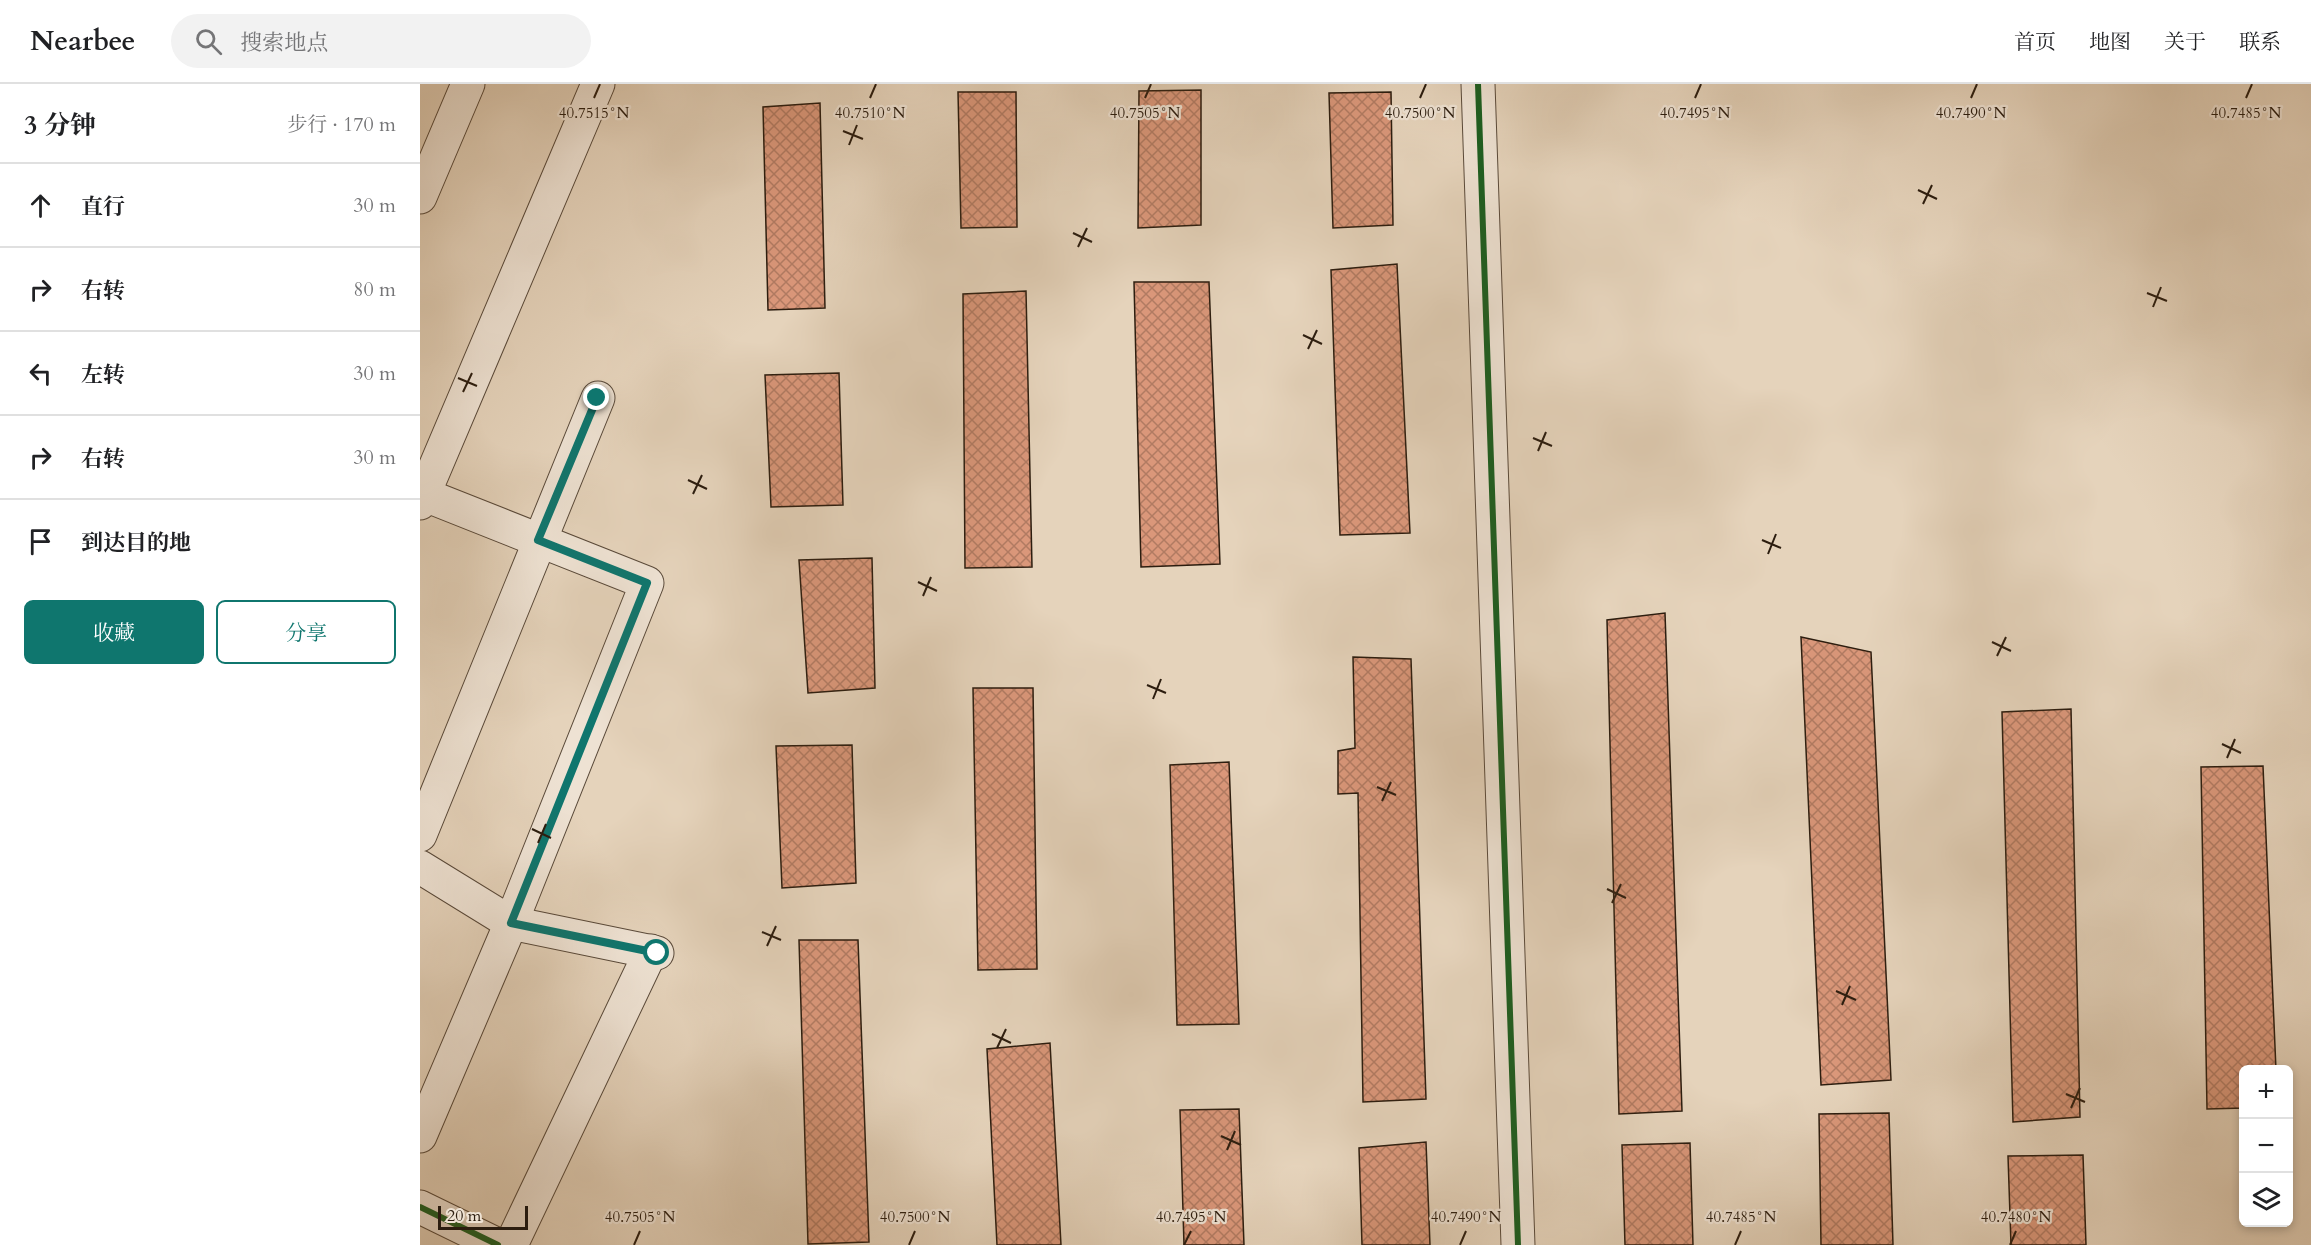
<!DOCTYPE html>
<html lang="zh">
<head>
<meta charset="utf-8">
<style>
	body { margin:0; font-family:Cardo,"Noto Serif SC",serif; background:#f2f2f2; color:#202124 }
	.controls { position:absolute; right:18px; bottom:18px; display:grid; overflow:hidden; border-radius:9px; box-shadow:0 3px 9px #0003 }
	.controls button { width:54px; height:54px; display:grid; place-items:center; padding:0; border:0; border-bottom:2px solid #e0e0e0; background:#fff; color:#202124; font:30px sans-serif }
	.scale { position:absolute; left:18px; bottom:15px; width:90px; box-sizing:border-box; padding-left:6px; border:3px solid #2c1d0f; border-top:0; font-size:16px; line-height:21px; white-space:nowrap; color:#2c1d0f; -webkit-text-stroke:4px #eee2d3; paint-order:stroke }
	.stop { position:absolute; width:18px; height:18px; margin:-14px; border:4px solid #0f766e; border-radius:50%; background:#fff }
	.stop.end { background:#0f766e; border-color:#fff; box-shadow:0 2px 6px #0008 }
	.list { margin:0; padding:0; list-style:none }
	h2 { display:flex; justify-content:space-between; align-items:center; height:78px; margin:0; padding:0 24px; font-size:26px }
	h2 small { font-size:20px; font-weight:400; color:#757577 }
	.list li { display:grid; grid-template-columns:39px 1fr auto; gap:18px; align-items:center; box-sizing:border-box; height:84px; padding:0 24px; border-top:2px solid #e0e0e0 }
	.list b { display:block; font-size:22px; white-space:nowrap }
	.list em { font-size:20px; font-style:normal; color:#757577 }
	.actions { display:flex; gap:12px; padding:18px 24px }
	.actions a { flex:1; padding:14px 0; border:2px solid #0f766e; border-radius:9px; text-align:center; font-size:21px; color:#0f766e }
	.actions .main { background:#0f766e; color:#fff }
	.icon { flex:none; width:33px; height:33px; fill:none; stroke:currentColor; stroke-width:2; stroke-linecap:round; stroke-linejoin:round }
	.map { position:relative; flex:none; width:1891px; height:1161px; overflow:hidden }
	header { display:flex; align-items:center; gap:36px; box-sizing:border-box; height:84px; padding:0 30px; background:#fff; border-bottom:2px solid #e0e0e0 }
	header strong { font-size:28px }
	nav { display:flex; gap:33px; margin-inline-start:auto; font-size:21px }
	.search { width:420px; height:54px; background:#f2f2f2; display:flex; align-items:center; gap:15px; box-sizing:border-box; padding:0 21px; border-radius:33px; color:#757577; font-size:22px }
	main { display:flex }
	aside { flex:1; background:#fff }
	.map>svg:first-child { display:block }
	.building { fill:url(#building-cross-hatch); stroke:#2c1d0f; stroke-width:1.5 }
	.lines { fill:none; stroke-linecap:round; stroke-linejoin:round }
	.minor-casing { stroke:#5a4a3a; stroke-width:35 }
	.minor { stroke:#eee2d3; stroke-width:33 }
	.cycleway-casing { stroke:#eee2d3; stroke-width:10 }
	.cycleway { stroke:#1b5e20; stroke-width:6 }
	.route { stroke:#0f766e; stroke-width:8 }
	.ticks { fill:none; stroke:#2c1d0f; stroke-width:2 }
	.ticks-label { font-size:15px; text-anchor:middle; fill:#2c1d0f; stroke:#eee2d3; stroke-width:4.5; stroke-linejoin:round; paint-order:stroke }
</style>
</head>
<body>
<header>
<strong>Nearbee</strong>
<div class="search"><svg class="icon" aria-label="search" viewBox="0 0 24 24"><circle cx="10" cy="10" r="6"/><path d="M15 15l6 6"/></svg>搜索地点</div>
<nav><a>首页</a><a>地图</a><a>关于</a><a>联系</a></nav>
</header>
<main>
<aside>
<h2>3 分钟<small>步行 · 170 m</small></h2>
<ul class="list">
<li><svg class="icon" aria-label="ahead" viewBox="0 0 24 24"><path d="M12 20V5M6 11l6-6 6 6"/></svg><div><b>直行</b></div><em>30 m</em></li>
<li><svg class="icon" aria-label="right" viewBox="0 0 24 24"><path d="M7 20v-9h11M14 6l5 5-5 5"/></svg><div><b>右转</b></div><em>80 m</em></li>
<li><svg class="icon" aria-label="left" viewBox="0 0 24 24"><path d="M17 20v-9H6M10 6l-5 5 5 5"/></svg><div><b>左转</b></div><em>30 m</em></li>
<li><svg class="icon" aria-label="right" viewBox="0 0 24 24"><path d="M7 20v-9h11M14 6l5 5-5 5"/></svg><div><b>右转</b></div><em>30 m</em></li>
<li><svg class="icon" aria-label="arrive" viewBox="0 0 24 24"><path d="M6 21V4h12l-3 4 3 4H6"/></svg><div><b>到达目的地</b></div></li>
</ul>
<div class="actions"><a class="main">收藏</a><a>分享</a></div>
</aside>
<div class="map">
<svg width="1891" height="1161" viewBox="0 0 1891 1161">
	<defs>
		<pattern id="building-cross-hatch" width="8" height="8" patternUnits="userSpaceOnUse" patternTransform="scale(1.5)"><rect width="8" height="8" fill="#da977a"/><path d="M0 0l8 8M0 8l8-8" fill="none" stroke="#b17b62"/></pattern>
	</defs>
	<rect width="100%" height="100%" fill="#e5d3bb"/>
	<filter id="stains"><feTurbulence type="fractalNoise" baseFrequency=".00333" numOctaves="4"/><feColorMatrix values="0 0 0 0 .2 0 0 0 0 .09 0 0 0 0 .02 0 0 0 .5 -.17"/></filter>
	<radialGradient id="worn" r=".72"><stop offset=".6" stop-color="#630" stop-opacity="0"/><stop offset="1" stop-color="#630" stop-opacity=".3"/></radialGradient>
	<g class="building">
		<polygon points="781,6 781,141 718,144 719,7"/>
		<polygon points="538,8 596,8 597,143 541,144"/>
		<polygon points="971,8 973,141 913,144 909,9"/>
		<polygon points="400,19 405,224 348,226 343,23"/>
		<polygon points="977,180 990,449 920,451 911,186"/>
		<polygon points="714,198 789,198 800,480 721,483"/>
		<polygon points="606,207 612,483 545,484 543,210"/>
		<polygon points="419,289 423,421 351,423 345,291"/>
		<polygon points="452,474 455,604 388,609 379,476"/>
		<polygon points="1245,529 1262,1027 1199,1030 1187,536"/>
		<polygon points="1381,553 1451,568 1471,996 1401,1001"/>
		<polygon points="933,573 991,575 1006,1015 943,1018 938,709 918,710 918,667 935,664"/>
		<polygon points="553,604 613,604 617,885 558,886"/>
		<polygon points="1651,625 1660,1033 1593,1038 1582,628"/>
		<polygon points="432,661 436,799 362,804 356,662"/>
		<polygon points="809,678 819,940 757,941 750,681"/>
		<polygon points="1843,682 1856,986 1824,986 1824,1024 1787,1025 1781,683"/>
		<polygon points="379,856 438,856 449,1158 388,1160"/>
		<polygon points="630,959 641,1161 577,1161 567,965"/>
		<polygon points="819,1025 824,1161 764,1161 760,1026"/>
		<polygon points="1469,1029 1473,1161 1401,1161 1399,1030"/>
		<polygon points="1006,1058 1010,1161 942,1161 939,1064"/>
		<polygon points="1270,1059 1273,1161 1205,1161 1202,1061"/>
		<polygon points="1663,1071 1666,1161 1591,1161 1588,1072"/>
	</g>
	<g class="lines">
		<g class="minor-casing">
			<g id="minor">
				<polyline points="1058,0 1098,1161"/>
				<polyline points="0,113 48,0"/>
				<polyline points="0,409 227,499 91,839 0,1052"/>
				<polyline points="0,419 178,0"/>
				<polyline points="0,751 178,314"/>
				<polyline points="0,783 91,839 237,869"/>
				<polyline points="0,1123 78,1161"/>
				<polyline points="91,1161 231,867"/>
			</g>
		</g>
		<use href="#minor" class="minor"/>
		<g class="cycleway-casing">
			<g id="cycleway">
				<polyline points="1058,0 1098,1161"/>
				<polyline points="0,1123 78,1161"/>
			</g>
		</g>
		<use href="#cycleway" class="cycleway"/>
	</g>
	<g class="lines">
		<polyline class="route" points="177,314 118,456 227,499 91,839 237,869"/>
	</g>
	<path class="ticks" d="M174 14 180 0M450 14 456 0M725 14 731 0M1000 14 1006 0M1275 14 1281 0M1551 14 1557 0M1826 14 1832 0M423 47 443 55M429 61 437 41M1498 106 1517 115M1503 120 1512 101M653 149 672 158M658 163 667 144M1727 209 1747 217M1733 223 1741 203M883 251 902 260M888 265 897 246M38 294 57 302M43 308 52 289M1113 354 1132 362M1118 367 1126 348M268 396 287 405M273 410 282 391M1342 456 1361 464M1348 470 1356 450M498 498 517 507M503 512 511 493M1572 558 1591 567M1577 572 1586 553M727 601 746 609M733 615 741 595M1802 660 1821 669M1807 674 1815 655M957 703 976 711M962 717 971 698M112 745 131 754M118 759 126 740M1187 805 1206 814M1192 819 1201 800M342 848 361 856M347 862 356 842M1416 907 1436 916M1422 921 1430 902M572 950 591 959M577 964 586 945M1646 1010 1665 1018M1651 1024 1660 1004M801 1052 821 1061M807 1066 815 1047M214 1161 220 1147M489 1161 495 1147M764 1161 771 1147M1040 1161 1046 1147M1315 1161 1321 1147M1590 1161 1596 1147"/>
	<g class="ticks-label">
		<text x="174" y="34">40.7515°N</text>
		<text x="450" y="34">40.7510°N</text>
		<text x="725" y="34">40.7505°N</text>
		<text x="1000" y="34">40.7500°N</text>
		<text x="1275" y="34">40.7495°N</text>
		<text x="1551" y="34">40.7490°N</text>
		<text x="1826" y="34">40.7485°N</text>
		<text x="220" y="1138">40.7505°N</text>
		<text x="495" y="1138">40.7500°N</text>
		<text x="771" y="1138">40.7495°N</text>
		<text x="1046" y="1138">40.7490°N</text>
		<text x="1321" y="1138">40.7485°N</text>
		<text x="1596" y="1138">40.7480°N</text>
	</g>
	<rect width="100%" height="100%" filter="url(#stains)"/>
	<rect width="100%" height="100%" fill="url(#worn)"/>
</svg>
<div class="controls">
<button>+</button>
<button>−</button>
<button><svg class="icon" aria-label="layers" viewBox="0 0 24 24"><path d="M12 4l9 5-9 5-9-5zM3 14l9 5 9-5"/></svg></button>
</div>
<div class="scale">20 m</div>
<div class="stop" style="left:237px;top:869px"></div>
<div class="stop end" style="left:177px;top:314px"></div>
</div>
</main>
</body>
</html>
